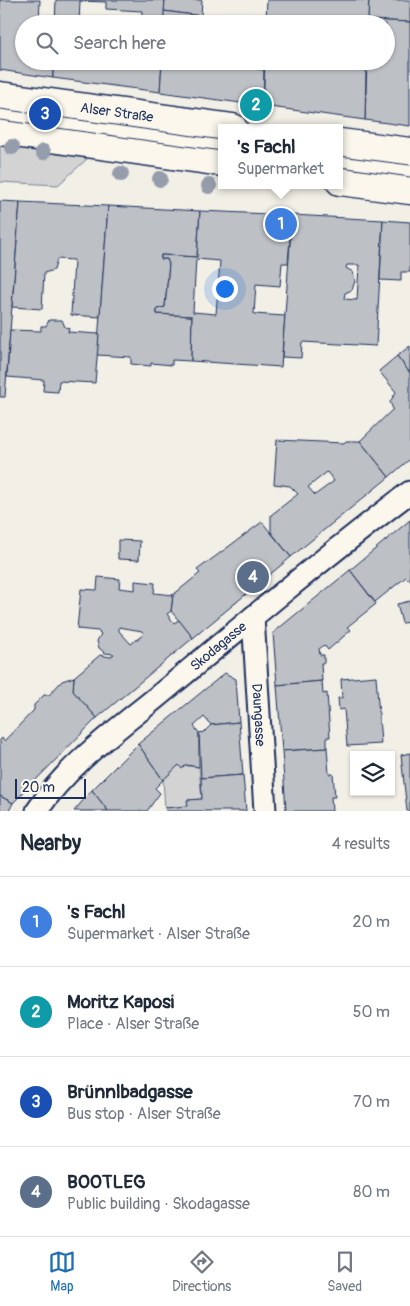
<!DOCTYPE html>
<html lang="en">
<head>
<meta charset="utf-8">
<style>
	body { margin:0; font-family:Pangolin,sans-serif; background:#f6f6f7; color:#1f2937 }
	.controls { position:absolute; right:15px; bottom:15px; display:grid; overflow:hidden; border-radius:0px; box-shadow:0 1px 4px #0004 }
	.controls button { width:45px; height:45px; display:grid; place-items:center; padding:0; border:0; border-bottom:1px solid #e0e1e3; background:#fff; color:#1f2937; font:25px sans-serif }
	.scale { position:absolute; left:15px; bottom:12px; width:71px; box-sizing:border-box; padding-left:5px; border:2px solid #1b2f5e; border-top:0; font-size:14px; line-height:18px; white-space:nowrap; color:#1b2f5e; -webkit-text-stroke:4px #fbf7ec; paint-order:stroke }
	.you { position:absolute; left:224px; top:288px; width:18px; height:18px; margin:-12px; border:4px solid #fff; border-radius:50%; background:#1a73e8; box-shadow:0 0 0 8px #1a73e833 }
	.badge { display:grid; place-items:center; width:32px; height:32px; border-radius:50%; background:#1f6fb2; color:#fff; font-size:16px; font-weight:700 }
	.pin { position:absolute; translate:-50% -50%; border:2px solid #fff; box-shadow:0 1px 5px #0006 }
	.popup { position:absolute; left:218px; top:124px; width:125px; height:65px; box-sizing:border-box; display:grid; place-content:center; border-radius:0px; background:#fff; filter:drop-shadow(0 1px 4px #0005); font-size:16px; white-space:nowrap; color:#747a83 }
	.popup b { font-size:19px; color:#1f2937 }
	.popup::after { content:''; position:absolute; left:50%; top:100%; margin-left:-10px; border:10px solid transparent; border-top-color:#fff }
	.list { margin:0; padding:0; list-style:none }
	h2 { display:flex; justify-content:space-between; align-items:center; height:65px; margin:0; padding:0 20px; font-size:21px }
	h2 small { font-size:16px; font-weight:400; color:#747a83 }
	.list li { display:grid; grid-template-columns:32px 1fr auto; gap:15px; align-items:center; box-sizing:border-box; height:90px; padding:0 20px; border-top:1px solid #e0e1e3 }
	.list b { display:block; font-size:19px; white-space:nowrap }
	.list p { margin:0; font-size:16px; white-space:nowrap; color:#747a83 }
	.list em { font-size:16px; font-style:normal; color:#747a83 }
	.icon { flex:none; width:28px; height:28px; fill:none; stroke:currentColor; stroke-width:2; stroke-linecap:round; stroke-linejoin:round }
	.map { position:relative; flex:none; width:410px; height:811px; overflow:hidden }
	.search { position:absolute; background:#fff; box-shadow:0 1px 4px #0004; left:15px; right:15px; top:15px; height:55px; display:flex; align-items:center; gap:12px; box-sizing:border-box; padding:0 18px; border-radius:28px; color:#747a83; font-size:19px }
	.sheet { height:425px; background:#fff }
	nav { display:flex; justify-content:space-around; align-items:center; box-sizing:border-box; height:70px; border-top:1px solid #e0e1e3; background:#fff; font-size:14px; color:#747a83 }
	nav a { display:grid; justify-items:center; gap:2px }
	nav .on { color:#1f6fb2 }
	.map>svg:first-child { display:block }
	.green { fill:#d2d3d2; stroke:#768198 }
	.building { fill:#bdc0c4; stroke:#1b2f5e; fill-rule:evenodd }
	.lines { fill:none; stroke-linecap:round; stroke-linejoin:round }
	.lane-casing { stroke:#1b2f5e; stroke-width:15 }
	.street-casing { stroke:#1b2f5e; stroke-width:25 }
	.secondary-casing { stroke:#1b2f5e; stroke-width:31 }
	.lane { stroke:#fbf7ec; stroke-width:11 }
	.street { stroke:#fbf7ec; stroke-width:21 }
	.secondary { stroke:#fbf7ec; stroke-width:28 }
	.tram { stroke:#1b2f5e; stroke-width:1 }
	.tree { fill:#959cab }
	.labels { text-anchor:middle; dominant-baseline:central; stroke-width:5; stroke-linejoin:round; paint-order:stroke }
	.street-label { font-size:14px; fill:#1b2f5e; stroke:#fbf7ec }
</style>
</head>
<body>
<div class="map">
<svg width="410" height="811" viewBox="0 0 410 811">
	<rect width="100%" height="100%" fill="#f2efe6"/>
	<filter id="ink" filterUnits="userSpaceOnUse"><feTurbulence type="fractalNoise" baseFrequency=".02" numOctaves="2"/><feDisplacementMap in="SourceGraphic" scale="10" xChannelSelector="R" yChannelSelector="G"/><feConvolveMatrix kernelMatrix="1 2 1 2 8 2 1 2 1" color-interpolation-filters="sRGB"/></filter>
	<g filter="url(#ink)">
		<g class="green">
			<polygon points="0,140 87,152 87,159 58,185 0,182"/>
			<polygon points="179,765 199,767 202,799 188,800 188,806 165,808 163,780"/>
		</g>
		<g class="building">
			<polygon points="0,0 40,0 39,23 49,24 24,24 24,61 53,61 53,78 0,70"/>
			<polygon points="56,0 165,0 164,24 141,24 142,11 106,9 106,2 80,1 79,24 55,24"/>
			<polygon points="165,0 202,0 201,16 164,11"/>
			<polygon points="267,0 369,0 368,24 296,24 297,20 266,19"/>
			<polygon points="369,0 410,0 410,22 368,20"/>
			<polygon points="164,11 201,16 256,24 164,24"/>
			<polygon points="368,20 410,22 410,126 365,120 367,61 386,61 386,24 368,24"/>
			<polygon points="53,61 162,61 160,92 53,78"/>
			<polygon points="162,61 247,61 246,67 264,70 263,106 160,92"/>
			<polygon points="265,61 337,61 336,66 366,69 365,120 263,106"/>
			<polygon points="0,201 20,202 5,397 0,397"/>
			<polygon points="20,202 108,206 100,317 71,315 74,260 57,259 54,270 44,273 42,309 12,307"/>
			<polygon points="108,206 200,211 197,257 161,255 161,259 167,259 169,264 165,307 157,309 157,314 192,316 191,361 172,360 172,365 151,363 151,366 131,364 131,357 97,355"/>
			<path d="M200 211 292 215 288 263H282L280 286 256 284 254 314 285 316 281 367 191 361 192 316 157 314V309L165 307 169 264 167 259H161V255L197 257ZM196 259 220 261 216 314 193 312Z"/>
			<path d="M292 215 383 220 376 346 302 342 301 358 282 357ZM347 265H359L357 300 344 299 345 293 352 290 355 281 353 272 346 268Z"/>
			<polygon points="383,220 410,222 410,272 401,272 401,281 380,280"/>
			<polygon points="49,320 62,320 65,327 69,328 68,332 99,334 95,383 59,381 58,392 43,391 44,380 7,377 10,330 41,331 41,326 46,326"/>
			<polygon points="410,346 410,373 397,356"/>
			<polygon points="397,356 410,373 410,459 389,477 360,441 393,409 390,402 396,392 379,371"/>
			<path d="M277 440 344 443 346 441H360L389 477 291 557 271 532V515L298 494 290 486 274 484ZM327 472 334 481 315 495 308 487Z"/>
			<polygon points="410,520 410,581 406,577 375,602 350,570"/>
			<polygon points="262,522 291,557 193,638 171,611 173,595 200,573 197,570"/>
			<polygon points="118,540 140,541 139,560 118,559"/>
			<polygon points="350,570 376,604 347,627 351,630 328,650 324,645 319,649 320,655 324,655 324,663 321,663 322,681 277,685 273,633"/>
			<path d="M98 577 120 579 119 588 135 590V581L155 583 154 593 173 595 171 611 167 614 174 623 179 620 193 638 97 718 73 691 74 677 100 655 110 657 114 654 105 653 99 648 97 641 101 634 98 631 77 629 81 589 97 590ZM119 627 142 631 144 634 131 644 119 631Z"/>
			<polygon points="410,601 410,622 402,623 397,604"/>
			<polygon points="225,673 236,679 239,722 211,725 204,717 194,726 199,733 199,767 186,765 182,769 179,765 163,780 138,744"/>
			<polygon points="376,676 381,744 347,746 344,709 339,710 338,698 342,698 341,679"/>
			<polygon points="74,677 73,691 97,718 13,803 0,796 0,740 2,738 4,741 34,710 34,705 44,695 49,695 62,681"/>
			<polygon points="322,681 323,694 327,693 330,737 327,737 327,748 282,751 277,685"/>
			<polygon points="239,722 243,775 201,778 199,733 204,732 211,725"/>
			<polygon points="138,744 163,780 155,788 160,793 147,811 108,811 92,790"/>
			<polygon points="327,748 329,774 333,774 335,797 331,797 332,811 286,811 282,751"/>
			<polygon points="410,753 410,811 407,811 401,755"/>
			<polygon points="243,775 246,811 166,811 165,808 188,806 187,800 202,799 201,778"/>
			<polygon points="92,790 108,811 74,811"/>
			<polygon points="0,796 13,803 9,811 0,811"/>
		</g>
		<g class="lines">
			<g class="lane-casing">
				<g id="lane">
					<polyline points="0,114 222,145"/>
					<polyline points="340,161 410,171"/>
				</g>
			</g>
			<g class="street-casing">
				<g id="street">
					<path id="s1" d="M253 617 265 811"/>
					<path id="s2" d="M37 811C70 761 124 725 169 687 248 621 328 554 410 492"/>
				</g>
			</g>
			<g class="secondary-casing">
				<g id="secondary">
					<path id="s3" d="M0 96 233 128"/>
					<polyline points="0,131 222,162"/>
					<polyline points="340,143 410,152"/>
					<polyline points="340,181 410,190"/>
				</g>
			</g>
			<use href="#lane" class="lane"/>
			<use href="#street" class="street"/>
			<use href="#secondary" class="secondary"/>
			<g class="tram">
				<polyline points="0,109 222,140"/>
				<polyline points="0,120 222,151"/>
				<polyline points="340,156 410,165"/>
				<polyline points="340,167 410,177"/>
			</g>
		</g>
		<g class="tree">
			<circle cx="12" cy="147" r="8"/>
			<circle cx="43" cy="152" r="8"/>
			<circle cx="121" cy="174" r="8"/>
			<circle cx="160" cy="179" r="8"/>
			<circle cx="209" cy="186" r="8"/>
		</g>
	</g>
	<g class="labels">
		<g class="street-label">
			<text stroke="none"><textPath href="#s3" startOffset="118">Alser Straße</textPath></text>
			<text stroke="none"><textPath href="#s2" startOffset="246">Skodagasse</textPath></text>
			<text stroke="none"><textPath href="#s1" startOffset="98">Daungasse</textPath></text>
		</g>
	</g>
</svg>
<div class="controls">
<button><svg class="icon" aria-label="layers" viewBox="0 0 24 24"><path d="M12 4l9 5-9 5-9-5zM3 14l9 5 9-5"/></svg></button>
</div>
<div class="scale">20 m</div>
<div class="you"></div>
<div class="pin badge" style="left:281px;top:224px;background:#3f7fe0">1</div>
<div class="popup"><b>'s Fachl</b>Supermarket</div>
<div class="pin badge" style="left:256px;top:105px;background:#0f9aa8">2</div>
<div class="pin badge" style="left:45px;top:114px;background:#1a4fb4">3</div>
<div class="pin badge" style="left:253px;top:577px;background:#5c6f8a">4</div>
<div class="search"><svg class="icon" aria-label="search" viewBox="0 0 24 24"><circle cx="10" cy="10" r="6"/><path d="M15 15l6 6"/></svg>Search here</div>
</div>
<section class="sheet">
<h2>Nearby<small>4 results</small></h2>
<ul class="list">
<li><span class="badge" style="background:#3f7fe0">1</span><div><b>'s Fachl</b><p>Supermarket · Alser Straße</p></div><em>20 m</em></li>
<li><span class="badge" style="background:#0f9aa8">2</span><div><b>Moritz Kaposi</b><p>Place · Alser Straße</p></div><em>50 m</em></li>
<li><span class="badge" style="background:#1a4fb4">3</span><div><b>Brünnlbadgasse</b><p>Bus stop · Alser Straße</p></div><em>70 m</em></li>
<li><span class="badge" style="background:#5c6f8a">4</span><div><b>BOOTLEG</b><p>Public building · Skodagasse</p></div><em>80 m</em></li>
</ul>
</section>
<nav>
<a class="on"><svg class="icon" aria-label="map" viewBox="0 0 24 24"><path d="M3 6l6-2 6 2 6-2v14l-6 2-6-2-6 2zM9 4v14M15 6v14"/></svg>Map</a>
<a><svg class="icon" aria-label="directions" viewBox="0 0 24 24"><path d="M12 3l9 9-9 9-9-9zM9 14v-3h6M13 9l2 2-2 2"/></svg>Directions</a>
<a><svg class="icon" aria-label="saved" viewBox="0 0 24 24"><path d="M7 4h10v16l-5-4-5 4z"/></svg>Saved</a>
</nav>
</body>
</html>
